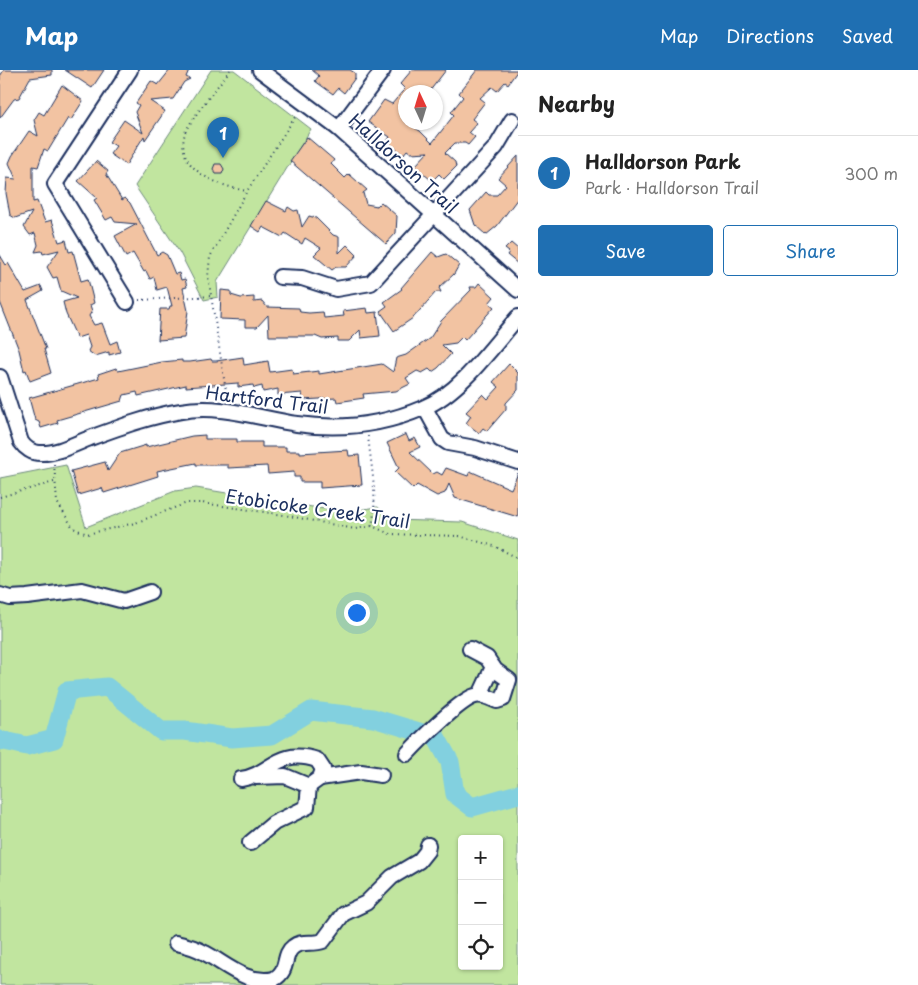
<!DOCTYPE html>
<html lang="en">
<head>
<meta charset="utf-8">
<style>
	body { margin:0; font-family:"Playpen Sans",sans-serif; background:#f6f6f6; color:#222 }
	.controls { position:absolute; right:15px; bottom:15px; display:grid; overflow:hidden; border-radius:5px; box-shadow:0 1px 4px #0004 }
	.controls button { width:45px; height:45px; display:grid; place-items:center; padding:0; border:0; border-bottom:1px solid #e0e0e0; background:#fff; color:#222; font:25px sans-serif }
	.compass { position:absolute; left:398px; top:15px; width:45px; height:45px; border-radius:50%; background:#fff; box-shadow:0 1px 4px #0004; rotate:356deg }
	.you { position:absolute; left:356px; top:542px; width:18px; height:18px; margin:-12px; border:4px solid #fff; border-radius:50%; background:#1a73e8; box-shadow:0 0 0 8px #1a73e833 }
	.badge { display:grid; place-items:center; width:32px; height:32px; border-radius:50%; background:#1f6fb2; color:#fff; font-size:16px; font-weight:700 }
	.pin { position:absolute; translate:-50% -41px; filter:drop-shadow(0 1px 2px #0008) }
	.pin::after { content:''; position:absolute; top:26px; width:18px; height:15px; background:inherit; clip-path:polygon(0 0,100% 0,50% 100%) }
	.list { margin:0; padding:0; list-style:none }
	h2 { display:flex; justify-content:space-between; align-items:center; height:65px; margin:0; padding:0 20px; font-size:21px }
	h2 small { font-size:16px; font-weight:400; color:#767676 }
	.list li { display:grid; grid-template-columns:32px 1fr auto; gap:15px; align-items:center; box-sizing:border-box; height:75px; padding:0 20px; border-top:1px solid #e0e0e0 }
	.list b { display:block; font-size:19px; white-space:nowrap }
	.list p { margin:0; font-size:16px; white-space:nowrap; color:#767676 }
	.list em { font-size:16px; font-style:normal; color:#767676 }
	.actions { display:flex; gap:10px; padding:15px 20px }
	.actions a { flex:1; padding:11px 0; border:1px solid #1f6fb2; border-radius:5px; text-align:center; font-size:18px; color:#1f6fb2 }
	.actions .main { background:#1f6fb2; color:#fff }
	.icon { flex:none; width:28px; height:28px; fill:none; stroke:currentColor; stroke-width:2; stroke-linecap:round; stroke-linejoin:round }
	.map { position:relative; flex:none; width:518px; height:915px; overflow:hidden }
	header { display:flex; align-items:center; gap:30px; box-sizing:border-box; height:70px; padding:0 25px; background:#1f6fb2; color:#fff }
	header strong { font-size:24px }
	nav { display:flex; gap:28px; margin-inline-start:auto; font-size:18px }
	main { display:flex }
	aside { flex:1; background:#fff }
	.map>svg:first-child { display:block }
	.green { fill:#c1e59f; stroke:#6e8a7e; fill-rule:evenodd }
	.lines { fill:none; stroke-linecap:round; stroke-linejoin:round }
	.river { stroke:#82d0df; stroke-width:19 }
	.building { fill:#f2c3a2; stroke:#1b2f5e }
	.minor-casing { stroke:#1b2f5e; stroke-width:18 }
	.path { stroke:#1b2f5e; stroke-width:2; stroke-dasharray:1 4; stroke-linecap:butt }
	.minor { stroke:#fff; stroke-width:14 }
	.labels { text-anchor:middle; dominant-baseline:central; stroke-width:4.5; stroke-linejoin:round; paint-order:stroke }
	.street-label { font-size:18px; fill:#1b2f5e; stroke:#fff }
</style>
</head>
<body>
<header>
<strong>Map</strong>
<nav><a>Map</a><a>Directions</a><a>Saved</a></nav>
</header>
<main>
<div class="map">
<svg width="518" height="915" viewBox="0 0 518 915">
	<rect width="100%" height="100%" fill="#fff"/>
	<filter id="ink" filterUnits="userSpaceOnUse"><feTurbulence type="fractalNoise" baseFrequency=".02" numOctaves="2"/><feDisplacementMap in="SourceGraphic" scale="10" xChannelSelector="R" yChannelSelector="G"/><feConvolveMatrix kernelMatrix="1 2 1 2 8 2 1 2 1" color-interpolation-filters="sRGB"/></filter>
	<g filter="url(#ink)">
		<g class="green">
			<polygon points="211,0 234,0 311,59 217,212 218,227 204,230 180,183 135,116"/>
			<path d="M66 395 86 457 175 421 196 418 343 442 378 437 391 450 462 452 518 470V915H0V408ZM462 769H499V896H462Z"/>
		</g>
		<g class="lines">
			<polyline class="river" points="0,670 27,676 54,669 67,621 107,617 161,661 185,661 232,668 272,665 311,641 373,648 436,667 450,692 455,724 472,737 518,724"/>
		</g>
		<g class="building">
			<polygon points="4,0 52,0 52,5 30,8 19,28 14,29 0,48 0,6"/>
			<polygon points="65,0 104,0 92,18"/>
			<polygon points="170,0 189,0 186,7 190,9 184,12 173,29 150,31 165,41 145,70 144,66 126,95 110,84 116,76 109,72 124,50 143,63 135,42 139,35 136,33 151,11 158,15"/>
			<polygon points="312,0 350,0 355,3 355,8 344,23 338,18 333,24 315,11 319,6"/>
			<polygon points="412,0 446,0 429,22 406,22 406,52 420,61 432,73 454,45 451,42 463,27 459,23 477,0 518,0 508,14 505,12 497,21 492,17 480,28 485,32 472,49 477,53 469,62 475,67 468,75 465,73 455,73 445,83 455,92 456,97 444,109 439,104 432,111 415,96 428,82 411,83 407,80 403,85 387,71 390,67 368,52 384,30 392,34 402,22 405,19 400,14"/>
			<polygon points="62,15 83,31 71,50 68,48 48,81 44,79 38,97 33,96 33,132 37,131 45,152 52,150 59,172 66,170 69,182 73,181 81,211 88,209 94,233 90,235 92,241 89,246 94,255 102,253 110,274 117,271 120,282 109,285 109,282 95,286 88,281 90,277 86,265 77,268 66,244 63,232 77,228 61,221 57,207 53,208 47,197 59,180 43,184 42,181 35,182 38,175 35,163 30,165 24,157 32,142 15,148 10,145 6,123 7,108 16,109 9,93 12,86 29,61 38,66 34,50 39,42 44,45"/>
			<polygon points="307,67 334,90 331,94 345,108 349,104 367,120 363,123 366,134 377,136 381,132 397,146 396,163 386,174 290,91"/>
			<polygon points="518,86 518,128 497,156 486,165 475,155 470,140 486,122 489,125 497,125 506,115 498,108"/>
			<polygon points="96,91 108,101 106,104 122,130 125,128 130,133 157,185 162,182 167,185 175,204 179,203 181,210 185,209 187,217 183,218 188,241 184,268 158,270 160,239 169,239 170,236 172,236 167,217 157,220 154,207 150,209 146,201 144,202 133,183 126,187 115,166 137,154 115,152 112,147 106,150 94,130 97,128 78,111"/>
			<polygon points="215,94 221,94 224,99 222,104 216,104 213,99"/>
			<polygon points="266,131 286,141 288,137 294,141 298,140 302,157 309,146 316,148 333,165 339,167 339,183 347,175 357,185 346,197 336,197 332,200 314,185 321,178 305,168 302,174 285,163 282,167 263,157 260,162 251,156"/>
			<polygon points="511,173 518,179 518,194 507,185 509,182 505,179"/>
			<polygon points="432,182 438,187 446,184 459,195 454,204 439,218 441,222 436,222 413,248 394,261 380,241 387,236 384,232 402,219 401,218"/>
			<polygon points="0,185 6,195 8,193 25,222 41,216 43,221 27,230 46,279 44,279 51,303 30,311 26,300 24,301 19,280 0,232"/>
			<polygon points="479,213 494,227 489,233 494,237 465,270 462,267 456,273 442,275 451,284 438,298 432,302 429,299 422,303 417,301 406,308 410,314 396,321 363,324 364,328 337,332 336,328 303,330 302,323 278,325 278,319 263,322 262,316 254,318 253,315 238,317 238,313 186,317 186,315 138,326 137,322 124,325 122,331 57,350 58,353 41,358 39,352 35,350 29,328 99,308 98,304 116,298 118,301 162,292 182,290 182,292 190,292 211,289 212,291 216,291 243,287 244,295 268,291 270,302 292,299 293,304 319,301 319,304 382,294 393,302 396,288 406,285 430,268 441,251 471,220 470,217 476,217"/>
			<polygon points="221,220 231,221 231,225 241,228 254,227 254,232 262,231 267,237 299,238 300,242 309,243 323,242 324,248 344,246 343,241 367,238 368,243 377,242 380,266 361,268 360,260 349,271 338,271 338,268 322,269 315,266 269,266 268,245 257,257 245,257 245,250 220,249"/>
			<polygon points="509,294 518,303 518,320 506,333 506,339 487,361 483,358 479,363 466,353 471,346 466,342 483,324 488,329 499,317 493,312"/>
			<polygon points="406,364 409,371 415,368 420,377 410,382 433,404 437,402 442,405 446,398 468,406 470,401 511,419 518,403 518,447 455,428 449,414 445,423 437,426 417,415 413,419 395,402 399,398 387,373"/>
			<polygon points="205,365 205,369 237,369 237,372 262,372 262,377 286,377 286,381 300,381 300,383 348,380 349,386 359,385 362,415 320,418 320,412 300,412 300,407 294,407 294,402 268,404 267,396 228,398 228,395 196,395 196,393 157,401 158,406 104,423 102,418 78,425 71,401 105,392 108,401 120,383 146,375 146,377 192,366"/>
		</g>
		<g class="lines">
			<g class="minor-casing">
				<g id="minor">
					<polyline points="260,0 339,59 518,220"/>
					<polyline points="339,59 383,0"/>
					<polyline points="280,207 302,208 336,219 371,213 496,77 512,50"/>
					<polyline points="127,232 55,114 130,0"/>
					<path d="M0 307 21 372C25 378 32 383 40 383 56 384 75 374 90 368 120 357 150 346 181 341 220 334 258 348 297 354 339 360 383 355 423 338 460 323 492 277 518 247"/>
					<polyline points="425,338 442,369 448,373 475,378 518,392"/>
					<polyline points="0,525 10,528 27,527 82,520 124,531 150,522"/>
					<polyline points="480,625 493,597"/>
					<path d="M407 684C419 671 460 630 475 626 483 624 490 628 497 631L503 629 509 610 495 600 487 588 470 579"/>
					<polyline points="320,708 361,702 381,705"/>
					<path d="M241 709C271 705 277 677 317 690L323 699 320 708 309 716 285 706 256 707"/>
					<polyline points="250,773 274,753 307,737 309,716"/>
					<path d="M176 873C186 875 196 878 205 883 226 894 247 915 274 909 290 900 282 885 293 877 301 870 313 875 323 871L343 844 366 833 392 807 419 791 427 781 428 775"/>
				</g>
			</g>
			<g class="path">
				<path d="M230 0C221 12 188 53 185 63 174 100 219 116 247 121"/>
				<polyline points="139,230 212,226"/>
				<polyline points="227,328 208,206 210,187 247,121 297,44"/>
				<path d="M368 366C371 395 378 427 372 456"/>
				<polyline points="54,394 57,432 73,458 87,464 135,453 187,433 202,433 284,445 355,459 372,456 390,464 459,466 494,476 518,488"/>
				<polyline points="0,427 54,412"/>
			</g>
			<use href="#minor" class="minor"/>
		</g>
	</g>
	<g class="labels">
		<g class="street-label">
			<text transform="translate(404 93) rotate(42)">Halldorson Trail</text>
			<text transform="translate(267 329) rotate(7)">Hartford Trail</text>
			<text transform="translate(318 438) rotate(8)">Etobicoke Creek Trail</text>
		</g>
	</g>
</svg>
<div class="controls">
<button>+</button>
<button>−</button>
<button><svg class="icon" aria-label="locate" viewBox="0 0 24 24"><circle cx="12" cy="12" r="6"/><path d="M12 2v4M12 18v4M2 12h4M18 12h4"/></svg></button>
</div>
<svg class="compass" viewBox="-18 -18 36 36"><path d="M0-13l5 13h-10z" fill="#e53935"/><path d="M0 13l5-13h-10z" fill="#767676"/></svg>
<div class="you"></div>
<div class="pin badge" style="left:223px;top:88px">1</div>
</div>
<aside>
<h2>Nearby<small></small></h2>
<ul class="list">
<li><span class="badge">1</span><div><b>Halldorson Park</b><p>Park · Halldorson Trail</p></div><em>300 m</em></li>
</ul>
<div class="actions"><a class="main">Save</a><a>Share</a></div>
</aside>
</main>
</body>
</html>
